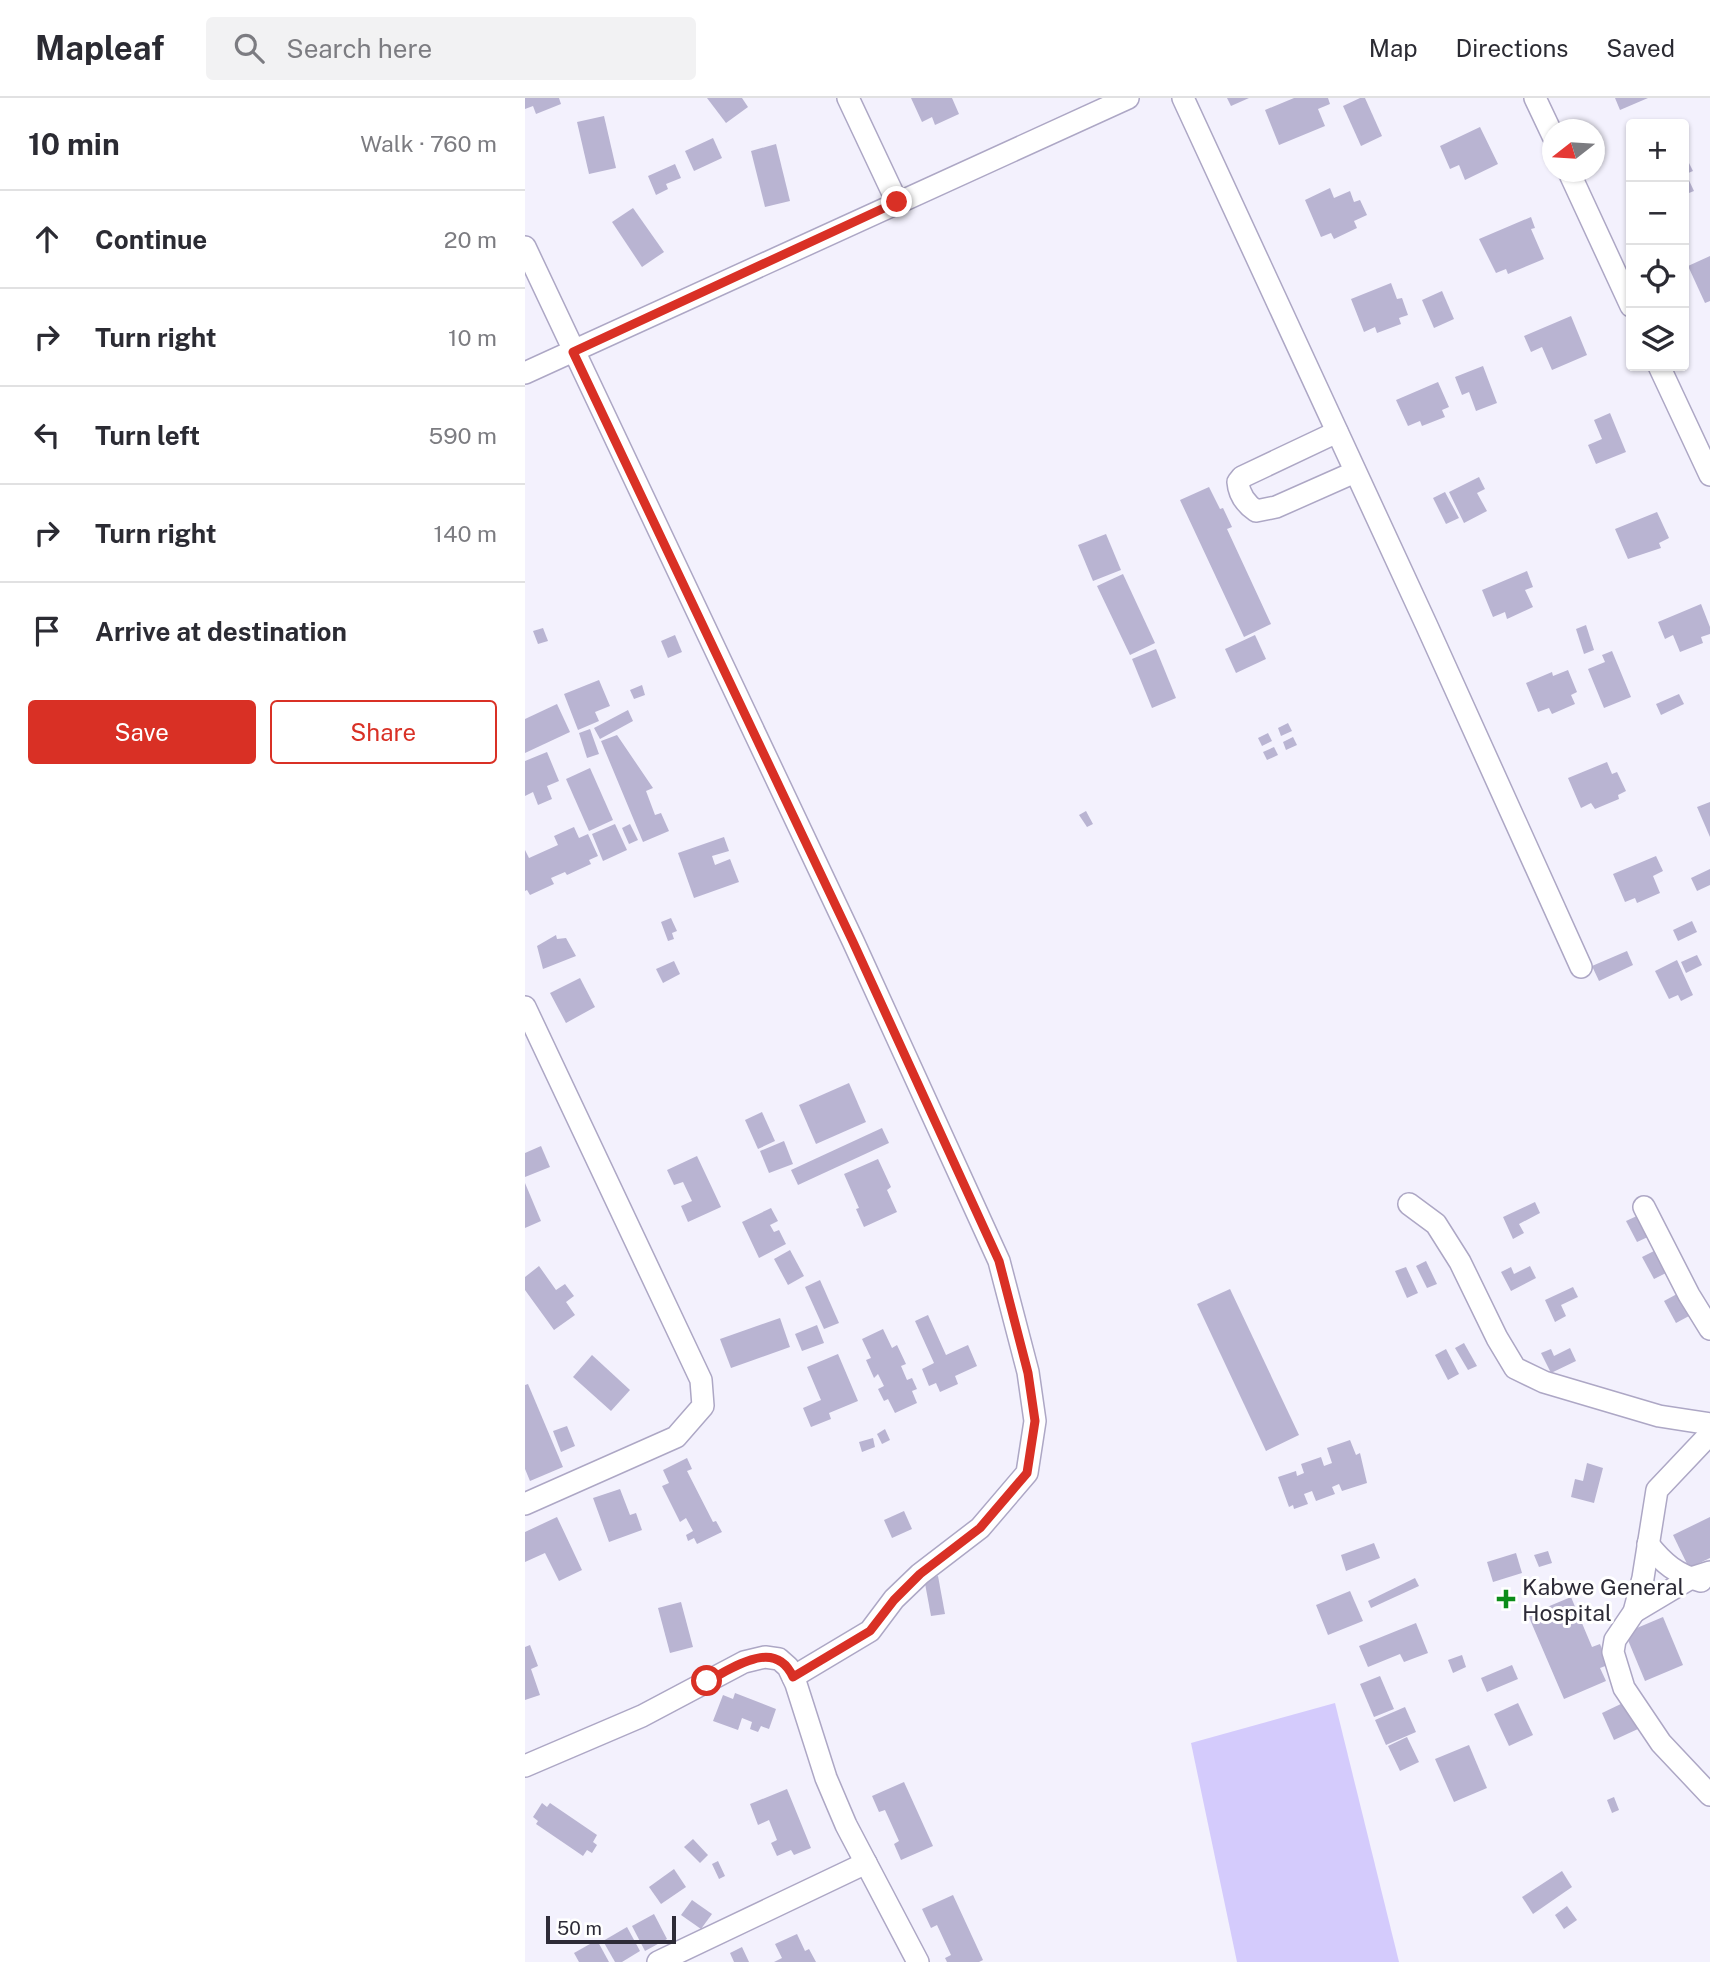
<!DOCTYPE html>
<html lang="en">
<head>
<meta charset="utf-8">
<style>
	body { margin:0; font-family:"Public Sans",sans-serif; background:#f2f2f3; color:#2b2b33 }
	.controls { position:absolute; right:21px; top:21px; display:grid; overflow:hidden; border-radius:7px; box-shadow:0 2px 5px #0004 }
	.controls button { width:63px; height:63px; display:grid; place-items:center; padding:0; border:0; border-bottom:2px solid #e1e1e2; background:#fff; color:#2b2b33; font:35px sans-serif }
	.compass { position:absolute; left:1017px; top:21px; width:63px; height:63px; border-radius:50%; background:#fff; box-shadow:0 2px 5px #0004; rotate:253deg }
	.scale { position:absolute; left:21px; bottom:18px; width:130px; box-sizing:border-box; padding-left:7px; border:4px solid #2d2b37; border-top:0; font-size:19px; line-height:24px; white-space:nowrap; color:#2d2b37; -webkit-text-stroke:5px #fff; paint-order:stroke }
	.stop { position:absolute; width:21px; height:21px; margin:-16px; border:5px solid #d93025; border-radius:50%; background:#fff }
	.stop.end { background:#d93025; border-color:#fff; box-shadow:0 2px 7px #0008 }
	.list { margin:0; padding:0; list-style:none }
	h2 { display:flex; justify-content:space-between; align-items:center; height:91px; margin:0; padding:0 28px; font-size:30px }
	h2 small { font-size:23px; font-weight:400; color:#7c7c81 }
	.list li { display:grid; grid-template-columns:46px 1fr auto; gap:21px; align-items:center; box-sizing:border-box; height:98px; padding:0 28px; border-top:2px solid #e1e1e2 }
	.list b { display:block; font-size:26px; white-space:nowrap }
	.list em { font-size:23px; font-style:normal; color:#7c7c81 }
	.actions { display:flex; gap:14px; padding:21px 28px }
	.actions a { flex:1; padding:16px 0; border:2px solid #d93025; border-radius:7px; text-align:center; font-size:24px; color:#d93025 }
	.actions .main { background:#d93025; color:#fff }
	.icon { flex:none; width:38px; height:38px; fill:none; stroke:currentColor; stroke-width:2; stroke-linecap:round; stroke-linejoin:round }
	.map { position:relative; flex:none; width:1185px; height:1864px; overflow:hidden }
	header { display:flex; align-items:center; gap:42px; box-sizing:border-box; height:98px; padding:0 35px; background:#fff; border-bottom:2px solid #e1e1e2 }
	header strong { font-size:33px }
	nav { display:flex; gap:38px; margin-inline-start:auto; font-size:24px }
	.search { width:490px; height:63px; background:#f2f2f3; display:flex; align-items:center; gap:18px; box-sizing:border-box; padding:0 24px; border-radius:7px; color:#7c7c81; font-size:26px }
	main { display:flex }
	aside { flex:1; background:#fff }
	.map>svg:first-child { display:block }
	.green { fill:#d4cbfc }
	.building { fill:#b9b4d2 }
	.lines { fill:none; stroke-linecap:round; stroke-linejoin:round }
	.minor-casing { stroke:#ada7c5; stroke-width:24 }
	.minor { stroke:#fff; stroke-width:21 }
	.route { stroke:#d93025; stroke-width:9 }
	.poi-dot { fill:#0b8c19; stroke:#fff; stroke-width:2.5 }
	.labels { text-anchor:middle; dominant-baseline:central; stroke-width:6; stroke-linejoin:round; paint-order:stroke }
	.poi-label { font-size:23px; fill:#2d2b37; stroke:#fff; text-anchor:start }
</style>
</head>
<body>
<header>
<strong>Mapleaf</strong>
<div class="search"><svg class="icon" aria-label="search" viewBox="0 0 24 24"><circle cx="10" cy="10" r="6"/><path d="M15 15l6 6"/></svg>Search here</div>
<nav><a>Map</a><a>Directions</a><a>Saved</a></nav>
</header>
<main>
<aside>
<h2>10 min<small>Walk · 760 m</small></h2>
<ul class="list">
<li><svg class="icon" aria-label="ahead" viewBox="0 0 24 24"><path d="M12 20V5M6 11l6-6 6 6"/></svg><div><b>Continue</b></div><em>20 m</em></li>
<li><svg class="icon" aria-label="right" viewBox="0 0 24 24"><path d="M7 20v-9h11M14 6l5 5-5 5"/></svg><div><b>Turn right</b></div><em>10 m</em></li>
<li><svg class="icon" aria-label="left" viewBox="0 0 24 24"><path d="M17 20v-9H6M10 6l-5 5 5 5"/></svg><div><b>Turn left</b></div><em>590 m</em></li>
<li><svg class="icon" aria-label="right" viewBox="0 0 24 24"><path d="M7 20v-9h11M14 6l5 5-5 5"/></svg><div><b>Turn right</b></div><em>140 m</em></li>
<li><svg class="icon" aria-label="arrive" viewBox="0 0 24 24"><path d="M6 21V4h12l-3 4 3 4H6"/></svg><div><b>Arrive at destination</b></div></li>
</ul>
<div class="actions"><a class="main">Save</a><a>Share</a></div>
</aside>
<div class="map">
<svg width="1185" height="1864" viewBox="0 0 1185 1864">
	<rect width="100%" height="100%" fill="#f3f1fd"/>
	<polygon class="green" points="810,1605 874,1864 712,1864 666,1645"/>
	<g class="building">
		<polygon points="0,0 34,0 36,6 11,16 8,8 0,11"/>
		<polygon points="182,0 217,0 223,9 201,25"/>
		<polygon points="386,0 427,0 434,16 410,27 407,19 397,24"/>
		<polygon points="702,0 724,0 706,8"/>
		<polygon points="769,0 803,0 805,6 793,11 800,28 754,47 740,12"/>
		<polygon points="835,0 840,0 857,38 836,48 818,8"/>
		<polygon points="1090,0 1123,0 1095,12"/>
		<polygon points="79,18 91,70 64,76 52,24"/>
		<polygon points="955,29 973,66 940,82 934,67 925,71 915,48"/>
		<polygon points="188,40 197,60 169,73 160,53"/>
		<polygon points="251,46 265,103 240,109 226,53"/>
		<polygon points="1159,55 1168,73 1161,76 1169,93 1159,97"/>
		<polygon points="150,66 156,80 141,86 143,91 131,97 123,78"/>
		<polygon points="805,90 809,100 825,93 829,104 835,102 842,117 829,123 832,130 809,141 806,135 796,139 780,102"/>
		<polygon points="108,110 139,154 117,169 87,124"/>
		<polygon points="1006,119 1010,130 1006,131 1019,161 983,176 981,171 971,175 954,141"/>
		<polygon points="1185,158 1185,203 1180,205 1163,168"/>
		<polygon points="866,185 872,201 877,200 883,217 874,220 876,226 852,235 850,229 839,234 826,201"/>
		<polygon points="917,193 929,221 909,230 897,202"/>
		<polygon points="1046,218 1062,257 1027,272 1017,249 1006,254 999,238"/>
		<polygon points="958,268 972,305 951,313 944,294 937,297 930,279"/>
		<polygon points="913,284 924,309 917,312 920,319 897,328 895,323 883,328 871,302"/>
		<polygon points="1085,315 1101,354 1071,366 1063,347 1077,341 1069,322"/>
		<polygon points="954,379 960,391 952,395 962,413 939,425 924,394"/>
		<polygon points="684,389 695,411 698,410 707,429 702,431 746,526 719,539 655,402"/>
		<polygon points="920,394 934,420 921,426 908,400"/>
		<polygon points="1132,414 1144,440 1134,445 1136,450 1103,461 1090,431"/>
		<polygon points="581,436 596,472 568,483 553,447"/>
		<polygon points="1002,473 1008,489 1000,492 1008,509 982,521 980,514 968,519 957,492"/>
		<polygon points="598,476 630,545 605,557 572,488"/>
		<polygon points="1176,506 1185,529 1185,536 1176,539 1178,545 1155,554 1148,537 1140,541 1133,524"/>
		<polygon points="1061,527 1069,552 1059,556 1051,531"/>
		<polygon points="18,530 23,543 13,546 8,533"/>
		<polygon points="150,537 157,554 143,560 136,543"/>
		<polygon points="730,537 741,561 711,575 700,551"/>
		<polygon points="631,551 651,600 627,610 607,561"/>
		<polygon points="1087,553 1106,599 1079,610 1063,571 1080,564 1077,557"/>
		<polygon points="1043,572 1052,594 1046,597 1050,606 1027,616 1024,610 1013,614 1001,585 1027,574 1028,578"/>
		<polygon points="74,582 85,608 70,614 74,623 53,632 39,596"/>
		<polygon points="117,587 120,597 109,601 105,592"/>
		<polygon points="1154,596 1159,606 1136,617 1131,606"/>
		<polygon points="32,606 45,634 0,655 0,621"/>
		<polygon points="103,612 108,623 75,641 69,630"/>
		<polygon points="763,625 767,633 756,638 753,630"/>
		<polygon points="65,631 74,656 62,660 54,635"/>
		<polygon points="743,635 747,643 737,648 733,640"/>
		<polygon points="92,637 128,690 121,693 130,717 136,715 144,733 118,744 76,643"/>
		<polygon points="768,639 772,647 761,652 758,644"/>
		<polygon points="749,649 753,657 742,662 738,654"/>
		<polygon points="22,654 34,683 22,688 27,701 13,707 8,694 0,698 0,663"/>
		<polygon points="1082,664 1087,676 1092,674 1101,693 1093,697 1094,701 1070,711 1066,705 1056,710 1043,680"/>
		<polygon points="65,670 88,722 64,733 41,681"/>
		<polygon points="1185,704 1185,739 1172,709"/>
		<polygon points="561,713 568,726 562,729 554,717"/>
		<polygon points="90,726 102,752 78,763 67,736"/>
		<polygon points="105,726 113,742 104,746 97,730"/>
		<polygon points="49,729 54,740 63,736 73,758 64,762 66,766 42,777 40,774 26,780 29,786 5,797 2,792 0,793 0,752 4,760 33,747 29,738"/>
		<polygon points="199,739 204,753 187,758 190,767 205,761 214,784 169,800 153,755"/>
		<polygon points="1131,758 1138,773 1128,778 1135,795 1112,805 1110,800 1100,804 1088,776"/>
		<polygon points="1185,771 1185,787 1172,793 1166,780"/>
		<polygon points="146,820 152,833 147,835 149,841 143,843 136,824"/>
		<polygon points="1167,823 1172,834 1153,843 1148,832"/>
		<polygon points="31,837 32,841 41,840 51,858 18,871 12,848"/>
		<polygon points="1102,853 1108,867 1074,883 1067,868"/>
		<polygon points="1172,857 1177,867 1161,875 1156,864"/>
		<polygon points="1152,862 1168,897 1156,903 1153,897 1144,901 1130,873"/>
		<polygon points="149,863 155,876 138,885 131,871"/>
		<polygon points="55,880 70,909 41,925 25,895"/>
		<polygon points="324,985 341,1024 291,1046 274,1007"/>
		<polygon points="237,1014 250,1043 233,1051 220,1022"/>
		<polygon points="357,1030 364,1045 273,1087 266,1072"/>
		<polygon points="259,1043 268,1066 244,1075 235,1053"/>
		<polygon points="16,1048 25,1069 0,1079 0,1055"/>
		<polygon points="172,1058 196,1109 163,1124 156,1108 167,1103 158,1084 149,1087 142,1072"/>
		<polygon points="353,1061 366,1089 362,1092 372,1114 339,1129 331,1111 334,1110 319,1076"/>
		<polygon points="0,1085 16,1123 0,1130"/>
		<polygon points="1010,1104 1015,1115 994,1126 999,1135 988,1141 978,1119"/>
		<polygon points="246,1110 253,1123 245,1127 249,1134 254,1132 261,1146 234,1160 217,1124"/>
		<polygon points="1114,1117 1125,1138 1112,1144 1101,1123"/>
		<polygon points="265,1152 279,1178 263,1187 249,1161"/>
		<polygon points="1131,1152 1143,1174 1129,1181 1117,1159"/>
		<polygon points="901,1163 912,1186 902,1190 891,1168"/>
		<polygon points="14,1168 31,1192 40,1186 49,1198 41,1204 50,1217 29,1232 0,1192 0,1179"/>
		<polygon points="1005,1168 1011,1180 986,1193 976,1174 986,1169 989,1176"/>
		<polygon points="881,1169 893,1195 882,1200 870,1173"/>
		<polygon points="295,1182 314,1225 299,1231 280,1189"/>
		<polygon points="1048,1189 1053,1199 1036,1207 1041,1218 1030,1224 1020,1202"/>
		<polygon points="705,1191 774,1337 741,1353 672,1206"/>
		<polygon points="1152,1196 1164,1218 1151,1225 1139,1203"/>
		<polygon points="403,1217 421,1257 443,1247 452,1268 430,1278 433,1286 415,1294 411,1285 404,1288 397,1271 409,1265 390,1223"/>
		<polygon points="255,1220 265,1249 206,1270 195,1241"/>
		<polygon points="292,1227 299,1245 277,1253 270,1236"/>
		<polygon points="358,1231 367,1250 372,1247 381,1266 376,1268 382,1282 387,1280 392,1291 387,1293 392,1305 370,1315 363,1301 359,1303 353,1291 359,1288 353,1276 349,1280 341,1262 346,1260 337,1241"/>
		<polygon points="939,1245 952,1268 943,1272 930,1250"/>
		<polygon points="1045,1250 1051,1263 1026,1275 1016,1255 1026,1251 1029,1258"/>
		<polygon points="921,1251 934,1276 923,1282 910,1257"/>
		<polygon points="313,1256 333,1303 304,1315 306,1321 286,1329 278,1310 296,1302 282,1269"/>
		<polygon points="67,1257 105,1292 86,1313 48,1279"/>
		<polygon points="3,1286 38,1369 5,1383 0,1371 0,1287"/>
		<polygon points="42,1328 50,1348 36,1354 28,1333"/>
		<polygon points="360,1331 365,1342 357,1346 352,1336"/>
		<polygon points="348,1340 350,1349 337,1354 334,1344"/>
		<polygon points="825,1342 831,1357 835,1355 842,1385 817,1393 814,1386 807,1389 810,1396 791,1403 787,1393 779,1396 783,1406 769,1411 768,1407 764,1409 753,1379 771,1373 772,1378 779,1375 776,1366 796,1359 799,1368 807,1365 802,1350"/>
		<polygon points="162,1360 167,1371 162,1373 188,1424 191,1423 197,1434 172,1446 169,1440 163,1443 161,1437 168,1433 161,1420 155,1424 137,1388 144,1385 138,1372"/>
		<polygon points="1062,1365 1078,1370 1069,1405 1046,1399 1050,1381 1058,1383"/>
		<polygon points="95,1391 105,1417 111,1415 117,1432 84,1444 68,1400"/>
		<polygon points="379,1413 387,1431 367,1440 359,1422"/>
		<polygon points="32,1419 57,1472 34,1483 20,1455 0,1464 0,1434"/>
		<polygon points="1185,1419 1185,1460 1164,1470 1148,1437"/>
		<polygon points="849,1445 855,1460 821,1473 816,1457"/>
		<polygon points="1023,1453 1027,1465 1014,1469 1009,1457"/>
		<polygon points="991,1455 997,1475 968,1484 962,1464"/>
		<polygon points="413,1478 420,1516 406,1518 399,1480"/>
		<polygon points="890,1480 894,1488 846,1510 843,1503"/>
		<polygon points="825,1493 838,1523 803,1537 791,1507"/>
		<polygon points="1046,1499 1067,1549 1075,1546 1083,1567 1075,1570 1081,1583 1039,1601 1003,1517"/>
		<polygon points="156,1504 168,1549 145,1555 133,1510"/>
		<polygon points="1138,1519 1158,1567 1120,1583 1100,1535"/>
		<polygon points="891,1525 903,1555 879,1564 875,1556 843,1569 834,1548"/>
		<polygon points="5,1547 13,1568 6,1571 15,1597 0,1602 0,1549"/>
		<polygon points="937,1557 941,1569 928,1575 923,1562"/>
		<polygon points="987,1567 993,1581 962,1594 956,1580"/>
		<polygon points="855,1578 869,1611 849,1619 835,1586"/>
		<polygon points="210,1595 251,1611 244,1631 236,1628 233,1634 225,1631 227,1624 217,1620 213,1632 188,1623 198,1597 208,1601"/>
		<polygon points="1100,1604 1113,1631 1089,1642 1077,1615"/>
		<polygon points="993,1605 1008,1637 984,1648 969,1616"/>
		<polygon points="880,1609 891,1634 861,1647 850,1622"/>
		<polygon points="882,1639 894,1664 875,1673 863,1648"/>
		<polygon points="944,1647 962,1690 929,1704 910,1661"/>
		<polygon points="379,1684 408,1748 376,1762 369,1746 374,1743 360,1712 354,1714 347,1698"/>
		<polygon points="262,1691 286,1750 269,1757 266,1752 252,1758 246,1745 252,1742 244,1722 233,1727 225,1706"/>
		<polygon points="1089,1699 1094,1712 1087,1715 1082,1702"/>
		<polygon points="17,1705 22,1709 25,1705 72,1737 68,1744 72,1747 67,1755 62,1752 58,1758 11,1726 13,1723 8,1719"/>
		<polygon points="168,1741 183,1757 175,1765 159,1749"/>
		<polygon points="193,1763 200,1778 194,1781 187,1766"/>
		<polygon points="149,1771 161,1789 136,1806 124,1789"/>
		<polygon points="1037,1773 1047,1789 1008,1816 997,1799"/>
		<polygon points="428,1797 458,1862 454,1864 422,1864 420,1860 426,1857 412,1827 406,1830 397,1811"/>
		<polygon points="167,1802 187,1816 176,1831 156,1817"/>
		<polygon points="1042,1808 1052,1822 1039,1831 1030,1817"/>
		<polygon points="129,1816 142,1841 120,1853 107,1828"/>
		<polygon points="102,1829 115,1853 97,1864 90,1864 78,1843"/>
		<polygon points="272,1836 280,1853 284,1851 291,1864 249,1864 257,1860 250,1846"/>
		<polygon points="72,1842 84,1864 54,1864 49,1855"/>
		<polygon points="217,1849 224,1864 209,1864 205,1855"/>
	</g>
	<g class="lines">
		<g class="minor-casing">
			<g id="minor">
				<polyline points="323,0 372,104"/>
				<polyline points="658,0 901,526 1056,869"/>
				<polyline points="1010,0 1028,38"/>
				<polyline points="1044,74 1106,208"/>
				<polyline points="0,149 328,843 474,1163 503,1274 510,1323 502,1375 455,1430 395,1476 369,1501 345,1533 268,1579"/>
				<polyline points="1134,268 1185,377"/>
				<polyline points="0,275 603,0"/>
				<path d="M812 334 717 379 713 384C714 397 721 406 731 413L751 409 830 374"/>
				<polyline points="0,909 176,1282 178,1308 151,1339 0,1406"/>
				<polyline points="884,1106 911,1126 935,1164 972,1240 990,1270 1019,1284 1134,1318 1185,1326"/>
				<polyline points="1119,1109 1164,1197 1185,1231"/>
				<polyline points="1185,1336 1132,1392 1118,1480 1109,1514 1090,1542 1088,1554 1099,1590 1136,1645 1185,1697"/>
				<path d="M1123 1446C1138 1465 1152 1477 1176 1483"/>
				<polyline points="1109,1514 1166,1480 1185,1474"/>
				<polyline points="0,1668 117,1618 219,1564 240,1559 254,1561 263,1569 271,1586 301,1680 321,1727 393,1864"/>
				<polyline points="133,1864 341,1765"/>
			</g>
		</g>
		<use href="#minor" class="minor"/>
	</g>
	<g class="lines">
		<path class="route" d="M182 1583C209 1570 250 1539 268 1579L345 1533 369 1502 395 1476 455 1430 502 1375 510 1323 503 1275 474 1163 328 844 48 254 372 104"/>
	</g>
	<path class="poi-dot" d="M977.5 1490.5h7v7h7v7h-7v7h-7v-7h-7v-7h7z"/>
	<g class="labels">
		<g class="poi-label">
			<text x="997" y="1488">Kabwe General<tspan x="997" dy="26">Hospital</tspan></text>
		</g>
	</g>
</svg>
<div class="controls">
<button>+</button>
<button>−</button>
<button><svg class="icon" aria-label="locate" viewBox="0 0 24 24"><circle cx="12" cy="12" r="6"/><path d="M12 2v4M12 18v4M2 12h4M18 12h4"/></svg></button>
<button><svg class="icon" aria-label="layers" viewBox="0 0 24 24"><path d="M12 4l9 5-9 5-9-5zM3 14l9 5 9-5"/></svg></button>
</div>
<svg class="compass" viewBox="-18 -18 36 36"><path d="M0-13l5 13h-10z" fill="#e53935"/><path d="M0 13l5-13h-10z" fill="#7c7c81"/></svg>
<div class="scale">50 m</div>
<div class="stop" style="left:182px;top:1583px"></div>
<div class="stop end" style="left:372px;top:104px"></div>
</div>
</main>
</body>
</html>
